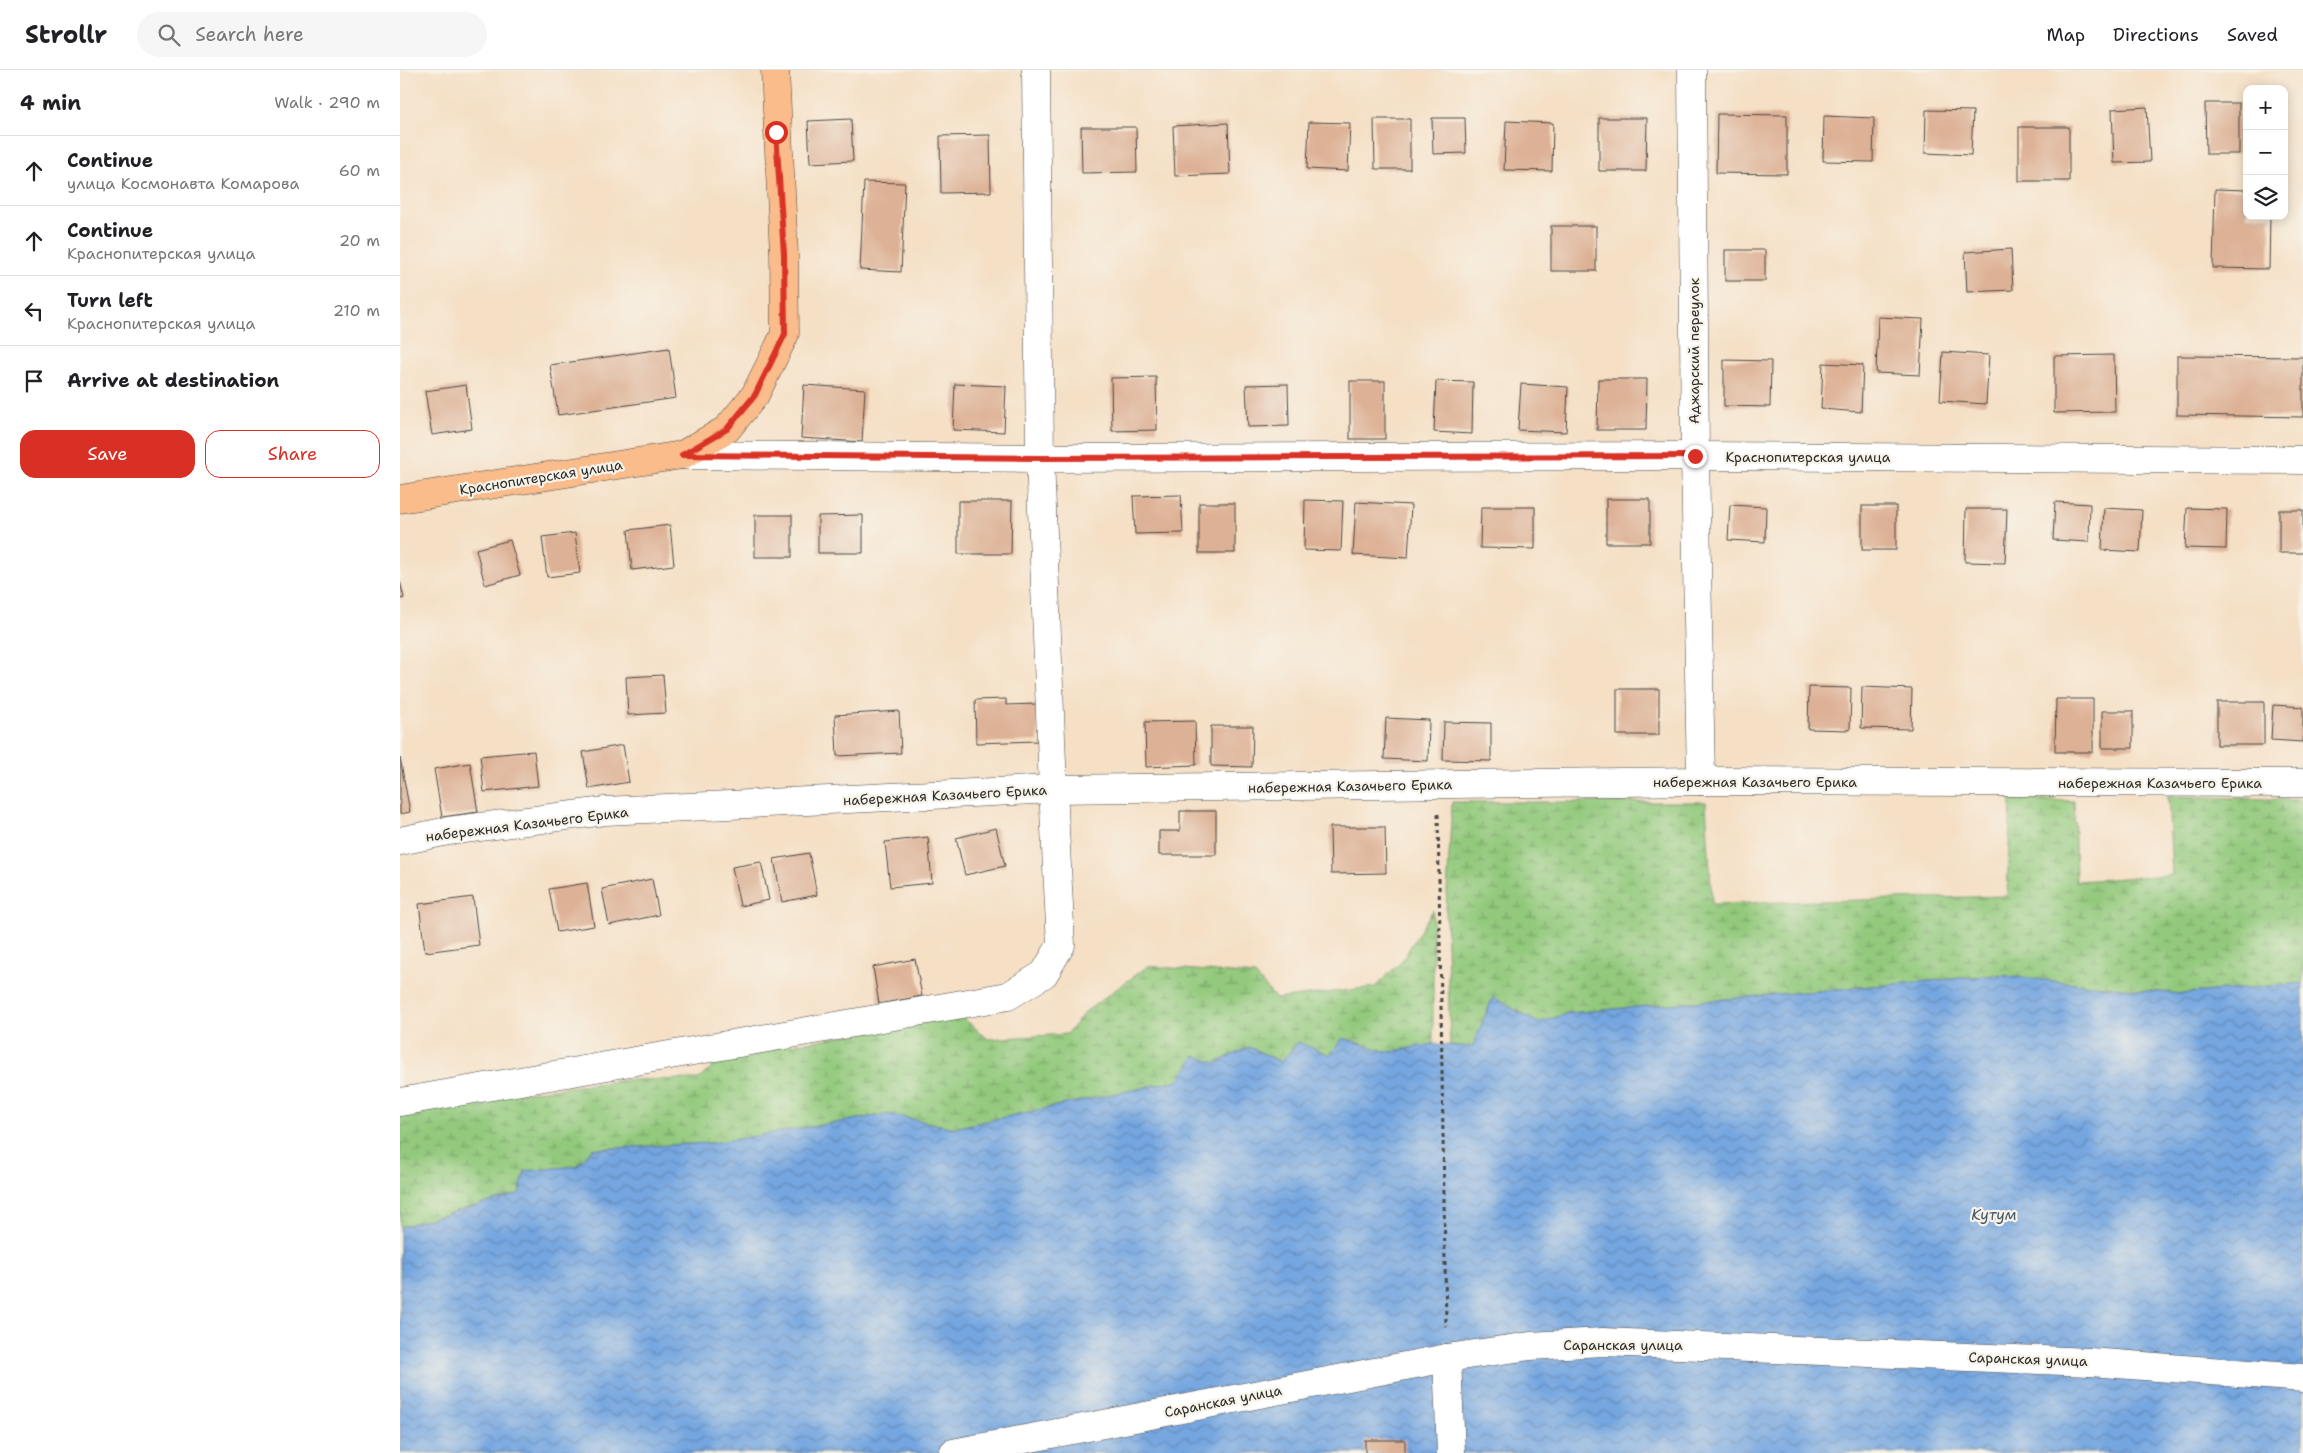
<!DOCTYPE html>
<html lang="en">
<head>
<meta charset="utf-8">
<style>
	body { margin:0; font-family:"Shantell Sans",sans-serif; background:#f6f6f6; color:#202124 }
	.controls { position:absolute; right:15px; top:15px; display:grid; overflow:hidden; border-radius:10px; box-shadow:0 2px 12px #0003 }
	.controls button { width:45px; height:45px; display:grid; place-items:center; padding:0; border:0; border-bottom:1px solid #e0e0e0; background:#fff; color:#202124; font:25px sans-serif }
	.stop { position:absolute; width:15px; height:15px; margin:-11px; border:4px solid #d93025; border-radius:50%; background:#fff }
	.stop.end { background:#d93025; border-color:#fff; box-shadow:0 1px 5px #0008 }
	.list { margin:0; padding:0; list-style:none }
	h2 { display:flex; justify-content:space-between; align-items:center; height:65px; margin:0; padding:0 20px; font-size:21px }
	h2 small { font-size:16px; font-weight:400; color:#757577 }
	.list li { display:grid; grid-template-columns:32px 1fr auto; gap:15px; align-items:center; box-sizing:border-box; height:70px; padding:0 20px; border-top:1px solid #e0e0e0 }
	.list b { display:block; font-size:19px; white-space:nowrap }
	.list p { margin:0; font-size:16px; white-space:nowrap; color:#757577 }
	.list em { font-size:16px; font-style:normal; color:#757577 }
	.actions { display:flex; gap:10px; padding:15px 20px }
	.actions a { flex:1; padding:11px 0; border:1px solid #d93025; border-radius:15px; text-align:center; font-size:18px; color:#d93025 }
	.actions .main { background:#d93025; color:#fff }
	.icon { flex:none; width:28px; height:28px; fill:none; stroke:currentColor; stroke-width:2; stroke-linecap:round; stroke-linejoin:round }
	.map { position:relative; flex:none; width:1903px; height:1383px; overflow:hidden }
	header { display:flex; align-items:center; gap:30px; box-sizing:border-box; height:70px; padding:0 25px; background:#fff; border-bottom:1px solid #e0e0e0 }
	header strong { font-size:24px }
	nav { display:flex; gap:28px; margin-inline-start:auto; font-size:18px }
	.search { width:350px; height:45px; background:#f6f6f6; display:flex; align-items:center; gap:12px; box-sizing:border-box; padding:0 18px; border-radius:28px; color:#757577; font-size:19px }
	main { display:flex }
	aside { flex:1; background:#fff }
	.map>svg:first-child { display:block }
	.wetland { fill:url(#wetland-marsh); stroke:#5e7a54 }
	.water { fill:url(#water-waves); stroke:#506886 }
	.building { fill:#ddb195 }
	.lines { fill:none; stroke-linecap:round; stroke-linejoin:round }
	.minor-casing { stroke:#494642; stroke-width:29 }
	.major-casing { stroke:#494642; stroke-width:29 }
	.path { stroke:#494642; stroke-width:3; stroke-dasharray:4 4; stroke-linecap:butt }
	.minor { stroke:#fff; stroke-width:28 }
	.major { stroke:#f9bc8a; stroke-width:28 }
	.route { stroke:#d93025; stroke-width:6 }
	.labels { text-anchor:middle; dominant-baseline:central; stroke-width:4.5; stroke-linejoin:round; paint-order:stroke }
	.street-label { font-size:14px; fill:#2b2b2b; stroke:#f7f3e8 }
	.water-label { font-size:15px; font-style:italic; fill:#45566a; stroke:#f7f3e8 }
</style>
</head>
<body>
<header>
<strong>Strollr</strong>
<div class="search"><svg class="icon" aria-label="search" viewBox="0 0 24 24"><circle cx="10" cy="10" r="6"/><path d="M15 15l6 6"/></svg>Search here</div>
<nav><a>Map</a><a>Directions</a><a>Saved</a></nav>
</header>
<main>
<aside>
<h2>4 min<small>Walk · 290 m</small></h2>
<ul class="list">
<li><svg class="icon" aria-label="ahead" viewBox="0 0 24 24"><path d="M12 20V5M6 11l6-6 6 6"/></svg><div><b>Continue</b><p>улица Космонавта Комарова</p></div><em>60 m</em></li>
<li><svg class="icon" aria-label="ahead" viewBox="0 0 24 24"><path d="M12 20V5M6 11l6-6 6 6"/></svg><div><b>Continue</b><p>Краснопитерская улица</p></div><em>20 m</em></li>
<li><svg class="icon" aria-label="left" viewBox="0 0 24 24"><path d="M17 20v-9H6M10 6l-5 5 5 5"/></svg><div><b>Turn left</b><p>Краснопитерская улица</p></div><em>210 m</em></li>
<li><svg class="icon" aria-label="arrive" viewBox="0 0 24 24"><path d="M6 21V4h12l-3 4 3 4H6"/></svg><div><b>Arrive at destination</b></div></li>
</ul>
<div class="actions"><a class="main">Save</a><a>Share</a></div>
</aside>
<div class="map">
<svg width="1903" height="1383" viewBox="0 0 1903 1383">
	<defs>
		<pattern id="wetland-marsh" width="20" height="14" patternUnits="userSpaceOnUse" patternTransform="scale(1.25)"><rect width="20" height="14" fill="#92c97c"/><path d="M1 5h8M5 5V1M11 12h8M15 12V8" fill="none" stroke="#77a366"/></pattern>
		<pattern id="water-waves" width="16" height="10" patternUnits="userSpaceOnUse" patternTransform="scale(1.25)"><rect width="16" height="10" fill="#75a6e0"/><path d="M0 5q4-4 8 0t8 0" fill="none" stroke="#6087b6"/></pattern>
	</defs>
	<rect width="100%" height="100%" fill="#f7f3e8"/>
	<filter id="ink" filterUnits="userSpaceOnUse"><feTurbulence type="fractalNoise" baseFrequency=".02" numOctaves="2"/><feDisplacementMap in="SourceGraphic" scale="10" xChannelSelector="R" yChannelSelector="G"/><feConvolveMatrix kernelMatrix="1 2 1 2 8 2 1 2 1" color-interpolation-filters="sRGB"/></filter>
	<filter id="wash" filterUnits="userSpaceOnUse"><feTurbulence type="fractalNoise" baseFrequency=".0096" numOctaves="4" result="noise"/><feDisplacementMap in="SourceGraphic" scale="20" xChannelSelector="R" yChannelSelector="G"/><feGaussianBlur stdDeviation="1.12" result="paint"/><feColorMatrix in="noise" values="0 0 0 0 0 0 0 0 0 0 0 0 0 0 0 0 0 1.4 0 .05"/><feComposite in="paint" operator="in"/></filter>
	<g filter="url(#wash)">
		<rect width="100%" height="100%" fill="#f5dfc5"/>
		<g class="wetland">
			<polygon points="1768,726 1903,730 1903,913 1780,924 1596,905 1169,943 1138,953 1093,927 1073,977 1050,975 1046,840 1052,732 1306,732 1312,834 1607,826 1611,729 1674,731 1676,811 1772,805"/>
			<polygon points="1033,840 1033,974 987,982 943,968 930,985 882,992 849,977 816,993 795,986 779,1010 553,1058 489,1044 313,1073 192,1079 177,1096 125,1101 119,1124 0,1157 0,1017 13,1036 226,1010 299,1009 324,986 561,946 588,969 667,964 685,942 748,896 855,905 876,929 975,917 1001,892"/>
		</g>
		<polygon class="water" points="1596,905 1780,924 1903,913 1903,1383 0,1383 0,1157 119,1124 125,1101 177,1096 192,1079 313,1073 489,1044 554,1058 779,1010 795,986 816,993 849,977 881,992 898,972 930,985 943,968 987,982 1033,974 1072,977 1093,927 1138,953 1169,943"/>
		<g id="blocks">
			<g class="building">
				<polygon points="1805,33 1839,33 1839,84 1806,84"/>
				<polygon points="1747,37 1750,92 1714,93 1712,39"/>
				<polygon points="1526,40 1573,41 1571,85 1525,83"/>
				<polygon points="1317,44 1387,45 1387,104 1316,103"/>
				<polygon points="1424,46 1474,48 1473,92 1423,91"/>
				<polygon points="1032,48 1065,48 1066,83 1033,84"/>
				<polygon points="1199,48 1247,48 1246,101 1199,101"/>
				<polygon points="451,49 453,91 410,93 408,51"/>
				<polygon points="974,49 1010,49 1010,99 975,99"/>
				<polygon points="1106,51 1153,53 1152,101 1104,100"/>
				<polygon points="909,52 950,53 948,101 907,99"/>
				<polygon points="828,53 830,104 775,106 773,56"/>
				<polygon points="681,57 736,57 737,102 682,103"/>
				<rect x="1619" y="57" width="50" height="54"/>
				<polygon points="590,65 591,122 541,123 540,66"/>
				<polygon points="464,112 505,113 501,202 460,200"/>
				<polygon points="1815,119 1847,120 1847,146 1870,146 1869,199 1813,198"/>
				<rect x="1151" y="156" width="45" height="45"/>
				<polygon points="1611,179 1613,220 1567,222 1565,182"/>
				<rect x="1325" y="180" width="40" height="31"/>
				<polygon points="1478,247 1523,249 1520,305 1476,303"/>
				<polygon points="269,278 276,328 158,345 150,295"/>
				<polygon points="1543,282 1589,285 1586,334 1540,331"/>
				<polygon points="1714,285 1715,342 1654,343 1654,286"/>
				<polygon points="1777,286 1903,287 1903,347 1777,345"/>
				<polygon points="1324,290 1371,291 1370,337 1324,336"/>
				<polygon points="1423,293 1463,295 1461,342 1421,339"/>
				<polygon points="756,307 757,360 712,361 711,308"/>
				<polygon points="1198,309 1247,309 1246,360 1197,360"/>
				<rect x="950" y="311" width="35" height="58"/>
				<polygon points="1036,311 1073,312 1072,364 1034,362"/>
				<polygon points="555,314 606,316 604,362 553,360"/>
				<polygon points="888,314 889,356 848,357 846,315"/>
				<polygon points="1121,314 1168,317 1166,362 1118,360"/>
				<polygon points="66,315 72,359 32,365 25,321"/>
				<polygon points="404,315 465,319 462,372 401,368"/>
				<polygon points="781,425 783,463 735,464 733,426"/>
				<rect x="1206" y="429" width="44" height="44"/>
				<polygon points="905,430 943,431 941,481 904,480"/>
				<polygon points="558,431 612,431 611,484 558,484"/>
				<polygon points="956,432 1011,435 1008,488 953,485"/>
				<polygon points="1655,432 1690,434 1689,472 1653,470"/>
				<rect x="799" y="433" width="36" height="50"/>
				<polygon points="1330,435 1366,437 1365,472 1328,470"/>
				<rect x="1462" y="436" width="34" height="44"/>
				<polygon points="1081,437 1135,437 1135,479 1080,478"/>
				<polygon points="1704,438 1742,440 1740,482 1702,480"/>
				<polygon points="1787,438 1827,439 1826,479 1785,478"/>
				<polygon points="1566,439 1607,439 1605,493 1565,492"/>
				<rect x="1879" y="440" width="24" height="43"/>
				<rect x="355" y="445" width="37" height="42"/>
				<polygon points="463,445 463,483 418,483 418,446"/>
				<polygon points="270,455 274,495 232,500 228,460"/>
				<polygon points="175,463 180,503 147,507 142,467"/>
				<polygon points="110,470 120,505 85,515 76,479"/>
				<polygon points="0,511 4,528 0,529"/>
				<polygon points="263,605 266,643 228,645 226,607"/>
				<polygon points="1409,617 1451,618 1450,660 1408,659"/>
				<polygon points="1462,617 1512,619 1511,659 1461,658"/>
				<rect x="1217" y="619" width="42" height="46"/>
				<polygon points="606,629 606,635 637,634 638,671 576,673 575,630"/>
				<polygon points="1656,629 1693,629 1693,682 1655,682"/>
				<rect x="1817" y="632" width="47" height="43"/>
				<polygon points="1873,635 1903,637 1903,672 1871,670"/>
				<polygon points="499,641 501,683 437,686 435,645"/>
				<rect x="1702" y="641" width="31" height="37"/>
				<polygon points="986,648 1029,650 1028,691 984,689"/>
				<polygon points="795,651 796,695 746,697 745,652"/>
				<polygon points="1044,652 1091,653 1091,691 1043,690"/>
				<polygon points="811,656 853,656 852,697 811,696"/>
				<polygon points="223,675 229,712 189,719 183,682"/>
				<polygon points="134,681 138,716 84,722 80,686"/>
				<polygon points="0,688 10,742 0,744"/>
				<polygon points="70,693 78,742 42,747 34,699"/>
				<polygon points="780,741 816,741 816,785 759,785 759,761 780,761"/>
				<polygon points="930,757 985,757 986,803 931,804"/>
				<polygon points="596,758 605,796 565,805 556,768"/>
				<polygon points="528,767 532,813 490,817 485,772"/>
				<polygon points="409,783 417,825 382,832 374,789"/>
				<polygon points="361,792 369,830 340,836 332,797"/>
				<polygon points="252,809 259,845 209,855 202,819"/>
				<polygon points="187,813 194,856 157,862 149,819"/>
				<polygon points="73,827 79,875 25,882 19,834"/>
				<polygon points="515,889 522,926 479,934 473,897"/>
				<rect x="965" y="1370" width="40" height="13"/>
			</g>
		</g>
	</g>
	<g filter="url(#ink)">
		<use href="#blocks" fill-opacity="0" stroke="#494642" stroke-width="1"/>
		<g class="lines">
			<g class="minor-casing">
				<g id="minor">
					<polyline points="1292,0 1295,386 1301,711"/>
					<polyline points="282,385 640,388 1295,386 1903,390"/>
					<polyline points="0,771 48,761 205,741 653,719 1301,711 1903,713"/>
					<polyline points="0,1032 608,926 644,904 661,875 653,719 640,388 636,0"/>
					<polyline points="1047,1288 1051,1383"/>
					<polyline points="553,1383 1047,1288 1130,1276 1203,1272 1690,1292 1903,1308"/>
				</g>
			</g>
			<g class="major-casing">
				<polyline id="major" points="0,429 282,385 327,359 355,325 385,264 384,184 375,0"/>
			</g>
			<polyline class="path" points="1038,744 1046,1257"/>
			<use href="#minor" class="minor"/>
			<use href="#major" class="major"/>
		</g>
	</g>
	<g class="lines" filter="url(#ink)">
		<polyline class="route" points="376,62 384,184 385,264 355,325 327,359 282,385 640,388 1295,386"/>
	</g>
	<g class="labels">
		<g class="street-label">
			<text transform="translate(1294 281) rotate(-90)">Аджарский переулок</text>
			<text x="1408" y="387">Краснопитерская улица</text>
			<text transform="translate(141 407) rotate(-9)">Краснопитерская улица</text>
			<text x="1355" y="712">набережная Казачьего Ерика</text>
			<text x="1760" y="713">набережная Казачьего Ерика</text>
			<text transform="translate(950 716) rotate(-1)">набережная Казачьего Ерика</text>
			<text transform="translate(545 725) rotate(-3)">набережная Казачьего Ерика</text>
			<text transform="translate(127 754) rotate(-7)">набережная Казачьего Ерика</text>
			<text x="1223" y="1275">Саранская улица</text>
			<text transform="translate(1628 1289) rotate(2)">Саранская улица</text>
			<text transform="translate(823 1331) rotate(-11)">Саранская улица</text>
		</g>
		<g class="water-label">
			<text x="1594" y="1145">Кутум</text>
		</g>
	</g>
</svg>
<div class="controls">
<button>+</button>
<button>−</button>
<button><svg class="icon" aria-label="layers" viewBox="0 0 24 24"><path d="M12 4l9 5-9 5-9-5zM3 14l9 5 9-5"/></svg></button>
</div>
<div class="stop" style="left:376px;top:62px"></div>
<div class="stop end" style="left:1295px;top:386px"></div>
</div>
</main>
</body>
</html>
